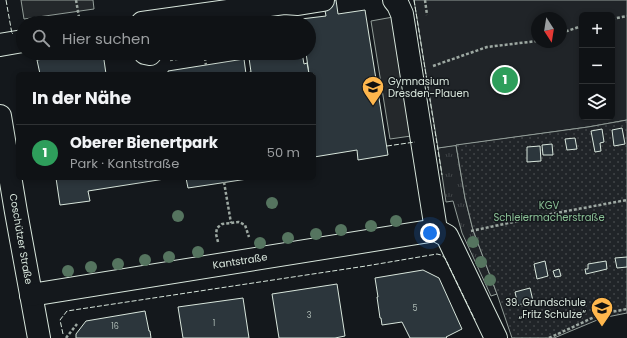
<!DOCTYPE html>
<html lang="de">
<head>
<meta charset="utf-8">
<style>
	body { margin:0; font-family:Poppins,sans-serif; background:#1d2022; color:#f1f3f6 }
	.controls { position:absolute; right:12px; top:12px; display:grid; overflow:hidden; border-radius:6px; box-shadow:0 2px 6px #0003 }
	.controls button { width:36px; height:36px; display:grid; place-items:center; padding:0; border:0; border-bottom:1px solid #2f3234; background:#0f1215; color:#f1f3f6; font:20px sans-serif }
	.compass { position:absolute; left:531px; top:12px; width:36px; height:36px; border-radius:50%; background:#0f1215; box-shadow:0 2px 6px #0003; rotate:168deg }
	.you { position:absolute; left:430px; top:233px; width:14px; height:14px; margin:-10px; border:3px solid #fff; border-radius:50%; background:#1a73e8; box-shadow:0 0 0 6px #1a73e833 }
	.badge { display:grid; place-items:center; width:26px; height:26px; border-radius:50%; background:#ffb74d; color:#fff; font-size:13px; font-weight:700 }
	.pin { position:absolute; translate:-50% -50%; border:2px solid #fff; box-shadow:0 1px 4px #0006 }
	.list { margin:0; padding:0; list-style:none }
	h2 { display:flex; justify-content:space-between; align-items:center; height:52px; margin:0; padding:0 16px; font-size:17px }
	h2 small { font-size:13px; font-weight:400; color:#9b9ea0 }
	.list li { display:grid; grid-template-columns:26px 1fr auto; gap:12px; align-items:center; box-sizing:border-box; height:56px; padding:0 16px; border-top:1px solid #2f3234 }
	.list b { display:block; font-size:15px; white-space:nowrap }
	.list p { margin:0; font-size:13px; white-space:nowrap; color:#9b9ea0 }
	.list em { font-size:13px; font-style:normal; color:#9b9ea0 }
	.icon { flex:none; width:22px; height:22px; fill:none; stroke:currentColor; stroke-width:2; stroke-linecap:round; stroke-linejoin:round }
	.map { position:relative; flex:none; width:627px; height:338px; overflow:hidden }
	.search { position:absolute; background:#0f1215; box-shadow:0 2px 6px #0003; left:16px; top:16px; width:300px; height:44px; display:flex; align-items:center; gap:10px; box-sizing:border-box; padding:0 14px; border-radius:22px; color:#9b9ea0; font-size:15px }
	.panel { position:absolute; background:#0f1215; box-shadow:0 2px 6px #0003; left:16px; top:72px; width:300px; height:108px; border-radius:6px }
	.map>svg:first-child { display:block }
	.grass { fill:url(#grass-tufts); stroke:#939e99 }
	.park { fill:#202428; stroke:#939e99; fill-rule:evenodd }
	.garden { fill:url(#garden-dots); stroke:#939e99 }
	.parking { fill:#24282b; stroke:#939e99 }
	.building { fill:#2c363c; stroke:#d8e6dc }
	.lines { fill:none; stroke-linecap:round; stroke-linejoin:round }
	.minor-casing { stroke:#d8e6dc; stroke-width:24 }
	.path { stroke:#9da8a2; stroke-width:2.5; stroke-dasharray:3 2; stroke-linecap:butt }
	.minor { stroke:#14181c; stroke-width:22 }
	.fence { stroke:#d8e6dc; stroke-width:1; stroke-dasharray:5 2; stroke-linecap:butt }
	.tree { fill:#55745f }
	.labels { text-anchor:middle; dominant-baseline:central; stroke-width:3; stroke-linejoin:round; paint-order:stroke }
	.number-label { font-size:8px; fill:#adbab4 }
	.poi-label { font-size:10px; fill:#d8e6dc; stroke:#14181c; text-anchor:start }
	.park-label { font-size:10px; fill:#8ac095; stroke:#14181c }
	.street-label { font-size:10px; fill:#d8e6dc; stroke:#14181c }
</style>
</head>
<body>
<div class="map">
<svg width="627" height="338" viewBox="0 0 627 338">
	<defs>
		<pattern id="grass-tufts" width="24" height="20" patternUnits="userSpaceOnUse"><rect width="24" height="20" fill="#202428"/><path d="M3 7l-1-3M5 7V3M7 7l1-3M15 17l-1-3M17 17v-4M19 17l1-3" fill="none" stroke="#404447"/></pattern>
		<pattern id="garden-dots" width="8" height="8" patternUnits="userSpaceOnUse"><rect width="8" height="8" fill="#202428"/><path d="M2 2h.1M6 6h.1" fill="none" stroke="#404447" stroke-width="1.8" stroke-linecap="round"/></pattern>
	</defs>
	<rect width="100%" height="100%" fill="#14181c"/>
	<polygon class="grass" points="456,145 465,198 473,230 497,294 491,296 462,233 453,201 446,202 438,148"/>
	<path class="park" d="M414 0H627V120L588 127 438 148ZM582 15H612V117H582ZM537 18H561V42H537Z"/>
	<polygon class="garden" points="627,120 627,313 602,318 554,338 512,338 497,294 473,230 465,198 456,145 588,127"/>
	<g class="parking">
		<polygon points="21,0 93,0 94,9 24,19"/>
		<polygon points="393,17 411,136 390,139 371,21"/>
	</g>
	<g class="building">
		<polygon points="323,0 336,0 338,14 365,10 388,155 358,160 357,150 314,157 314,115 315,115 314,105 314,74 309,74 306,53 309,53 309,23 301,23 301,19 326,16"/>
		<polygon points="82,53 103,53 106,74 40,74 37,60"/>
		<polygon points="282,53 302,53 304,64 307,63 309,74 246,74 246,73 251,72 249,58"/>
		<polygon points="244,59 246,74 168,74 168,71"/>
		<polygon points="622,128 625,144 614,146 612,130"/>
		<polygon points="602,129 604,142 600,143 601,151 595,152 591,131"/>
		<polygon points="575,138 577,149 567,150 565,139"/>
		<polygon points="552,144 553,155 543,155 542,145"/>
		<polygon points="540,146 541,161 527,162 527,147"/>
		<polygon points="56,178 171,178 88,191 90,201 60,205"/>
		<polygon points="186,178 254,178 188,188"/>
		<polygon points="627,257 627,267 617,268 615,258"/>
		<polygon points="545,261 548,276 537,279 534,264"/>
		<polygon points="606,261 607,269 586,274 585,269 588,269 588,264"/>
		<polygon points="559,269 561,276 555,277 553,271"/>
		<polygon points="423,270 439,278 462,329 446,337 447,338 410,338 402,322 382,325 381,318 380,318 377,297 378,297 375,278"/>
		<polygon points="337,284 345,336 335,338 279,338 272,294"/>
		<polygon points="530,288 533,301 518,305 515,292"/>
		<polygon points="243,298 249,338 183,338 178,307"/>
		<polygon points="145,311 149,331 150,331 151,338 76,338 76,334 86,321"/>
	</g>
	<g class="lines">
		<g class="minor-casing">
			<g id="minor">
				<polyline points="394,0 398,5 402,14 436,230"/>
				<polyline points="142,23 284,3 298,4 323,0"/>
				<polyline points="0,45 23,41"/>
				<polyline points="145,53 150,54"/>
				<polyline points="0,116 16,212 39,338"/>
				<polyline points="31,295 436,230 447,236 496,338"/>
			</g>
		</g>
		<g class="path">
			<polyline points="76,0 80,23"/>
			<polyline points="425,0 427,15"/>
			<polyline points="612,19 627,16"/>
			<polyline points="561,33 582,26"/>
			<polyline points="204,53 206,65"/>
			<polyline points="170,60 217,53"/>
			<polyline points="433,66 487,47 537,41"/>
			<polyline points="224,182 231,223"/>
			<polyline points="471,231 556,213 627,200"/>
			<polyline points="218,242 216,234 217,228 222,224 231,223 239,222 245,225 249,237"/>
			<polyline points="66,338 77,324"/>
			<polyline points="549,338 601,314 627,309"/>
		</g>
		<use href="#minor" class="minor"/>
		<g class="fence">
			<polyline points="6,0 12,34 13,33"/>
			<polyline points="414,0 442,175"/>
			<polyline points="43,53 44,59"/>
			<polyline points="387,146 415,142"/>
			<polyline points="63,334 60,320 67,311 366,266 437,254 441,255 445,258 475,320"/>
		</g>
	</g>
	<g class="tree">
		<circle cx="272" cy="203" r="6"/>
		<circle cx="178" cy="216" r="6"/>
		<circle cx="396" cy="221" r="6"/>
		<circle cx="371" cy="226" r="6"/>
		<circle cx="341" cy="230" r="6"/>
		<circle cx="316" cy="234" r="6"/>
		<circle cx="288" cy="238" r="6"/>
		<circle cx="473" cy="242" r="6"/>
		<circle cx="260" cy="243" r="6"/>
		<circle cx="198" cy="252" r="6"/>
		<circle cx="169" cy="257" r="6"/>
		<circle cx="145" cy="260" r="6"/>
		<circle cx="481" cy="262" r="6"/>
		<circle cx="118" cy="264" r="6"/>
		<circle cx="91" cy="267" r="6"/>
		<circle cx="68" cy="271" r="6"/>
		<circle cx="490" cy="280" r="6"/>
	</g>
	<defs>
		<g id="school-pin" transform="scale(1.15)"><path d="M0 17L-7.5 6A9.5 9.5 0 1 1 7.5 6Z" fill="#ffb74d" stroke="#14181c"/><path d="M0-5L7-2L0 1L-7-2ZM-4 1L0 2.5L4 1V4Q0 6-4 4Z" fill="#111"/></g>
	</defs>
	<g fill-rule="evenodd">
		<use href="#school-pin" x="373" y="87"/>
		<use href="#school-pin" x="602" y="308"/>
	</g>
	<g class="labels">
		<g class="number-label">
			<text x="415" y="308">5</text>
			<text x="309" y="315">3</text>
			<text x="214" y="323">1</text>
			<text x="115" y="326">16</text>
		</g>
		<g class="poi-label">
			<text x="388" y="81">Gymnasium<tspan x="388" dy="12">Dresden-Plauen</tspan></text>
			<text x="586" y="302" text-anchor="end">39. Grundschule<tspan x="586" dy="12">„Fritz Schulze“</tspan></text>
		</g>
		<g class="park-label">
			<text x="549" y="205">KGV<tspan x="549" dy="12">Schleiermacherstraße</tspan></text>
		</g>
		<g class="street-label">
			<text transform="translate(21 239) rotate(80)">Coschützer Straße</text>
			<text transform="translate(240 261) rotate(-9)">Kantstraße</text>
		</g>
	</g>
</svg>
<div class="controls">
<button>+</button>
<button>−</button>
<button><svg class="icon" aria-label="layers" viewBox="0 0 24 24"><path d="M12 4l9 5-9 5-9-5zM3 14l9 5 9-5"/></svg></button>
</div>
<svg class="compass" viewBox="-18 -18 36 36"><path d="M0-13l5 13h-10z" fill="#e53935"/><path d="M0 13l5-13h-10z" fill="#9b9ea0"/></svg>
<div class="you"></div>
<div class="pin badge" style="left:505px;top:80px;background:#2e9e5b">1</div>
<div class="search"><svg class="icon" aria-label="search" viewBox="0 0 24 24"><circle cx="10" cy="10" r="6"/><path d="M15 15l6 6"/></svg>Hier suchen</div>
<section class="panel">
<h2>In der Nähe<small></small></h2>
<ul class="list">
<li><span class="badge" style="background:#2e9e5b">1</span><div><b>Oberer Bienertpark</b><p>Park · Kantstraße</p></div><em>50 m</em></li>
</ul>
</section>
</div>
</body>
</html>
